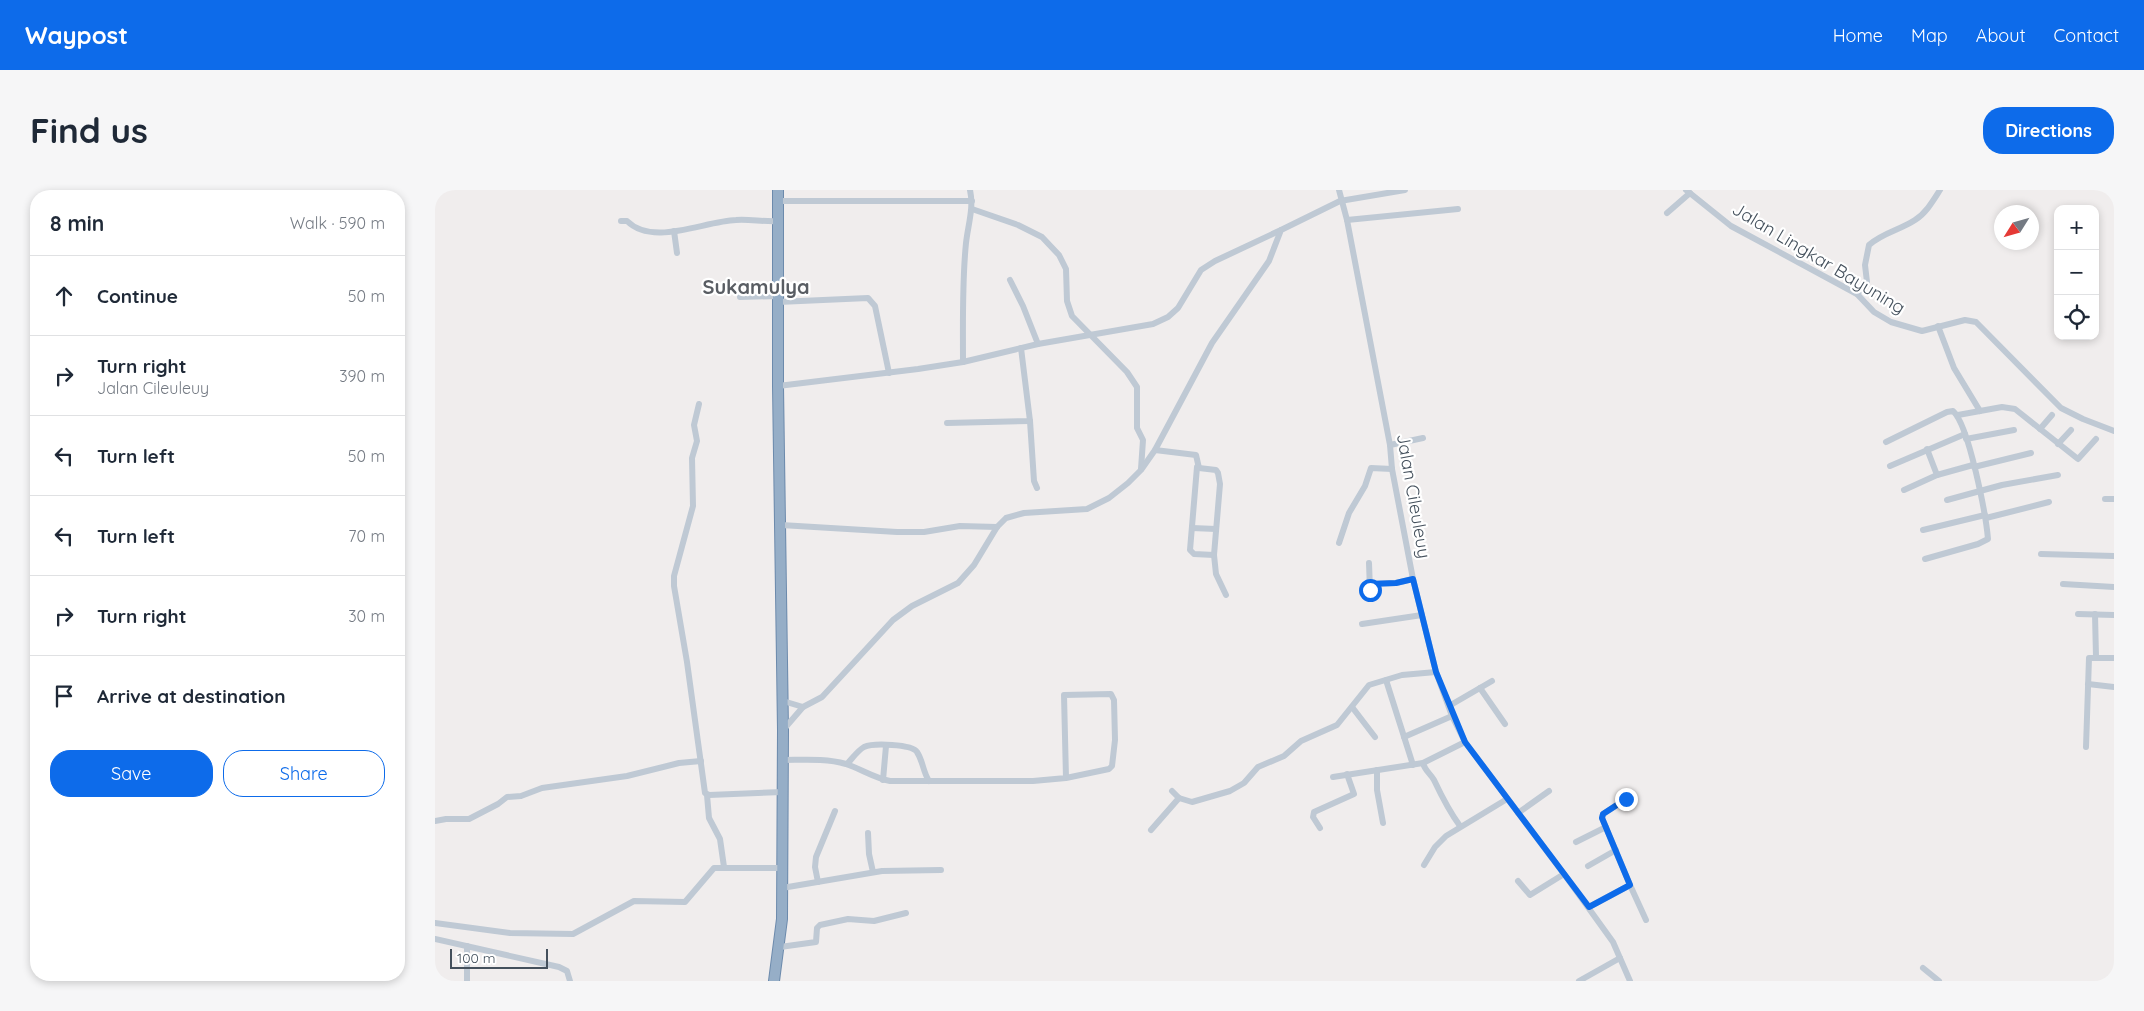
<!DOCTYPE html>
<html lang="en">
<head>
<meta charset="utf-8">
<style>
	body { margin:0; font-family:Quicksand,sans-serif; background:#f6f6f7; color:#1f2937 }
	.controls { position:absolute; right:15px; top:15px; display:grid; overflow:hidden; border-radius:10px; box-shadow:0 2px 8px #0003 }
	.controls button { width:45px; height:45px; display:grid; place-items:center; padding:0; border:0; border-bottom:1px solid #e0e1e3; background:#fff; color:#1f2937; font:25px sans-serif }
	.compass { position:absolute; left:1559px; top:15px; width:45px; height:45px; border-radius:50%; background:#fff; box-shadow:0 2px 8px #0003; rotate:233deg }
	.scale { position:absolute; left:15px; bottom:12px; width:98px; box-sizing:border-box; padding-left:5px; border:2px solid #44505c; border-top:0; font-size:14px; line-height:18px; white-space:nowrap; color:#44505c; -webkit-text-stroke:4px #fff; paint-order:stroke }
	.stop { position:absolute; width:15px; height:15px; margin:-11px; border:4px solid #0d6bea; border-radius:50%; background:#fff }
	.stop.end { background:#0d6bea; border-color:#fff; box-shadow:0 1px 5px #0008 }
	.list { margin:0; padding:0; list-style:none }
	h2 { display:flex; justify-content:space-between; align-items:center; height:65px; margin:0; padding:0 20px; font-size:21px }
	h2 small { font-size:16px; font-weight:400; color:#747a83 }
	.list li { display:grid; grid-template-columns:32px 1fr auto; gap:15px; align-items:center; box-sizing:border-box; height:80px; padding:0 20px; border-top:1px solid #e0e1e3 }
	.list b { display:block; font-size:19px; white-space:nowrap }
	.list p { margin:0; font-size:16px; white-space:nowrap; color:#747a83 }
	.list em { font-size:16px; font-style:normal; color:#747a83 }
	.actions { display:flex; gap:10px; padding:15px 20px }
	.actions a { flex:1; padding:11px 0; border:1px solid #0d6bea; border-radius:20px; text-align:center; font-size:18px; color:#0d6bea }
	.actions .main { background:#0d6bea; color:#fff }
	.icon { flex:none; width:28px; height:28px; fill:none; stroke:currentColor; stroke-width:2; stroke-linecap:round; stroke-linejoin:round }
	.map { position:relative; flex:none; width:1679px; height:791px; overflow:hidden; border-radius:20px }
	header { display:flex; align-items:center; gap:30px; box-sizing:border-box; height:70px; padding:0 25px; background:#0d6bea; color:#fff }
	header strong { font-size:24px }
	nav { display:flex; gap:28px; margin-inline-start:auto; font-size:18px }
	.intro { display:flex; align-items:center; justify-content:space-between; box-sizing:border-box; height:120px; padding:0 30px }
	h1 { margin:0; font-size:35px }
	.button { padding:12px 22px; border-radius:20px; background:#0d6bea; color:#fff; font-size:18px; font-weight:700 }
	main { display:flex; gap:30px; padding:0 30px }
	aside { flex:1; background:#fff; border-radius:20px; box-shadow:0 2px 8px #0003 }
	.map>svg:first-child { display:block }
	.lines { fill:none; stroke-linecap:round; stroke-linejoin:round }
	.trunk-casing { stroke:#6c8aac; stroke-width:12 }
	.minor { stroke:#bfc9d4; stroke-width:6 }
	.trunk { stroke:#96aec7; stroke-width:10 }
	.route { stroke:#0d6bea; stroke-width:6 }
	.labels { text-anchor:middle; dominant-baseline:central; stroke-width:4.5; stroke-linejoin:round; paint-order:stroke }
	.street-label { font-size:18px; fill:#44505c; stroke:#fff }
	.quarter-label { font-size:20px; font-weight:bold; fill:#595d63; stroke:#fff }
</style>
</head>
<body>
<header>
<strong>Waypost</strong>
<nav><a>Home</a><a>Map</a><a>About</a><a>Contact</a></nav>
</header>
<div class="intro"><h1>Find us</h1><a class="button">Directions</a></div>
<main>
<aside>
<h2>8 min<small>Walk · 590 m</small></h2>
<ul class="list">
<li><svg class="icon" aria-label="ahead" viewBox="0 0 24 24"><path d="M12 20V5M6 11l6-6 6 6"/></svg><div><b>Continue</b></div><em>50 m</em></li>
<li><svg class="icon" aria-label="right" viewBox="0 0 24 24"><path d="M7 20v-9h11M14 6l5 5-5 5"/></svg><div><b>Turn right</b><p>Jalan Cileuleuy</p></div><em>390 m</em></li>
<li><svg class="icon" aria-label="left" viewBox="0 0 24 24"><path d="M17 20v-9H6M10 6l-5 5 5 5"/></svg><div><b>Turn left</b></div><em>50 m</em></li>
<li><svg class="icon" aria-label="left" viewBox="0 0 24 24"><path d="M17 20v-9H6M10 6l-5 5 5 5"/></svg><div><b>Turn left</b></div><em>70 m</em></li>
<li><svg class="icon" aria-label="right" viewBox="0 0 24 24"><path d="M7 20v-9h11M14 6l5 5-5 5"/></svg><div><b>Turn right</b></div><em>30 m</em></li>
<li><svg class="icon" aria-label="arrive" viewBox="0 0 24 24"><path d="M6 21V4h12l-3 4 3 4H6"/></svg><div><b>Arrive at destination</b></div></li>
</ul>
<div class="actions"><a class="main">Save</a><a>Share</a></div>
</aside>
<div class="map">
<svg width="1679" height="791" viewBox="0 0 1679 791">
	<rect width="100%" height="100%" fill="#f0eded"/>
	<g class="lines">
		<g class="trunk-casing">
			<polyline id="trunk" points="339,791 347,729 348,540 343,196 343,0"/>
		</g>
		<g class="minor">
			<polyline points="904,0 912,30 955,255 957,279 978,389 1001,482 1017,526 1030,552 1129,684 1178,752 1195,791"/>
			<polyline points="1251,0 1296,36 1422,104 1439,122 1456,132 1487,141 1530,130 1541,132 1626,218 1648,229 1679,241"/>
			<polyline points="343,11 537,11"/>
			<polyline points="537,19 583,35 607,47 624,65 631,79 632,111 637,126 692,182 702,197 702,238 708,250 706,279"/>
			<polyline points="1232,23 1255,3"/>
			<polyline points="912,30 1023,19"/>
			<path d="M186 31H192C218 57 269 31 301 30 315 29 329 32 344 31"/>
			<polyline points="239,41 242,63"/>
			<polyline points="575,90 588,116 603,154"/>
			<path d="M1422 104 1432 92 1430 75 1434 55C1447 43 1465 40 1480 30 1491 23 1498 11 1505 0"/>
			<polyline points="305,107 343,106"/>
			<polyline points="343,112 433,108 440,116 454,183"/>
			<polyline points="1503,136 1519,178 1545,221"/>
			<path d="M528 172C528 132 527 92 531 53 533 35 539 18 535 0"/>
			<polyline points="343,196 483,179 528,172 603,154 718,134 733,127 743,118 766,80 780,71 846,40"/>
			<polyline points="264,214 259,235 262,251 257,268 258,316 239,386 239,396 252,472 270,603 274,605 347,602"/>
			<polyline points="1523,225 1567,217 1580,219 1643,269 1661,249"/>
			<polyline points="595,231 599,291 602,298"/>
			<polyline points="512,233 595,231 586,158"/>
			<polyline points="1605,239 1617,225"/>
			<polyline points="1531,249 1579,240"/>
			<path d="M1451 252 1512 222 1518 221C1534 235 1551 326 1553 349L1543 354 1490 369"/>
			<polyline points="1623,254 1636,240"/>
			<polyline points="955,255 988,248"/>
			<polyline points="1492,259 1502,285"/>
			<polyline points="720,260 761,265 764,278 781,280 783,283 785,294 779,365 781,384 791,405"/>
			<polyline points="1455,276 1530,244"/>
			<polyline points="762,277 755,360 759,364 779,365"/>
			<polyline points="1539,277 1596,263"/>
			<polyline points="1469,300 1502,285 1538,275"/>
			<polyline points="1670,309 1679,309"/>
			<polyline points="1512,310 1567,295 1623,285"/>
			<polyline points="1551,328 1614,312"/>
			<polyline points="346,335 462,342 489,342 525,336 562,337"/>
			<polyline points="757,338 781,339"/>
			<polyline points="1488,340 1550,325"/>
			<polyline points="904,353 914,323 930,296 936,278 957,279"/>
			<polyline points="1606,364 1679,366"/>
			<polyline points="934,373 935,400"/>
			<polyline points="935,394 961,393 978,389"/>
			<polyline points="1628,394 1679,397"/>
			<polyline points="1643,424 1679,425"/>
			<polyline points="1660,424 1661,467"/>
			<polyline points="927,434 987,425"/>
			<polyline points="951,490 978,575"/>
			<polyline points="1653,494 1679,497"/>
			<polyline points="1045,498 1070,534"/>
			<polyline points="348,511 368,517"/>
			<polyline points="1014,516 1057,491"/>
			<polyline points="917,517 940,547"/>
			<polyline points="349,539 368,517 387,507 458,430 477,416 523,393 539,375 562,337 571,328 589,323 652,319 674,308 693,293 706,280 720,260 777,153 834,71 846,40 905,11 970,0"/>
			<polyline points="969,547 1017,526"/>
			<polyline points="1651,557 1654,468 1679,468"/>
			<path d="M347 570C368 570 390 568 411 574 426 579 439 588 455 591H598L631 588 629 505 676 504 679 510 680 550 677 576 674 579 631 588"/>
			<path d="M988 573C990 581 995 583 999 590 1007 607 1014 621 1025 636"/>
			<path d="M412 574C417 569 422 561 429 557 438 553 477 554 482 562 488 571 488 582 494 591"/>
			<polyline points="942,580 942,600 948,633"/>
			<polyline points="898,587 988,573 1030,552"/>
			<polyline points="448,590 451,556"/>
			<polyline points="737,601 744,608 757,612 795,601 809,593 823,577 849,566 866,551 902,535 934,495 967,485 1001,482"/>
			<polyline points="272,605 274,628 285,649 289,677"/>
			<polyline points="1083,623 1114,601"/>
			<polyline points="0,631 11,629 34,629 63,614 72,607 86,606 107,598 192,586 244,573 266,571"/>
			<polyline points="885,638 878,627 879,622 919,604 912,584"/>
			<polyline points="716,640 744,608"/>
			<polyline points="433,643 434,664 438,682"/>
			<polyline points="1141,652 1171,637"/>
			<polyline points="989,675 1000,657 1011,646 1072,609"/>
			<polyline points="1153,676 1181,660"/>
			<polyline points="1083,691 1095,705 1129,684"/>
			<polyline points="383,692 380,677 381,667 400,621"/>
			<polyline points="1195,695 1211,730"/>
			<polyline points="347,698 447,681 506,680"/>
			<polyline points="1154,717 1195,695 1167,628 1168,624 1191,609"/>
			<polyline points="0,733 75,743 138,744 199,711 250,712 279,678 347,678"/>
			<polyline points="0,749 124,777 132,781 135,791"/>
			<polyline points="32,756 32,791"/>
			<polyline points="345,757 381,752 382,738 385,735 413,729 439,731 471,723"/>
			<polyline points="1488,778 1504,791"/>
			<polyline points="1144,791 1185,768"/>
		</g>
		<use href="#trunk" class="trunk"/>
	</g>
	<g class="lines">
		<polyline class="route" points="935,400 934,394 961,393 978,389 1001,482 1030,552 1154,717 1195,695 1167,628 1168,624 1191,609"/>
	</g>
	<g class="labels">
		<g class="street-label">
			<text transform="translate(1384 68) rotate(31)">Jalan Lingkar Bayuning</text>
			<text transform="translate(979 306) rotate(80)">Jalan Cileuleuy</text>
		</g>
		<g class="quarter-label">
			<text x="321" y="96">Sukamulya</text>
		</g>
	</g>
</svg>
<div class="controls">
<button>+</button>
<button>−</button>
<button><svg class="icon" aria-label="locate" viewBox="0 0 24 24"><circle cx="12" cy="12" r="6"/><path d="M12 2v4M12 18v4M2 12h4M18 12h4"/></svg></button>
</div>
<svg class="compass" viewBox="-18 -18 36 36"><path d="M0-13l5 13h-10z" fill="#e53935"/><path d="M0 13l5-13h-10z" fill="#747a83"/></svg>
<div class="scale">100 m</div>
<div class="stop" style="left:935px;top:400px"></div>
<div class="stop end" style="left:1191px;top:609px"></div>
</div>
</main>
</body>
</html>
